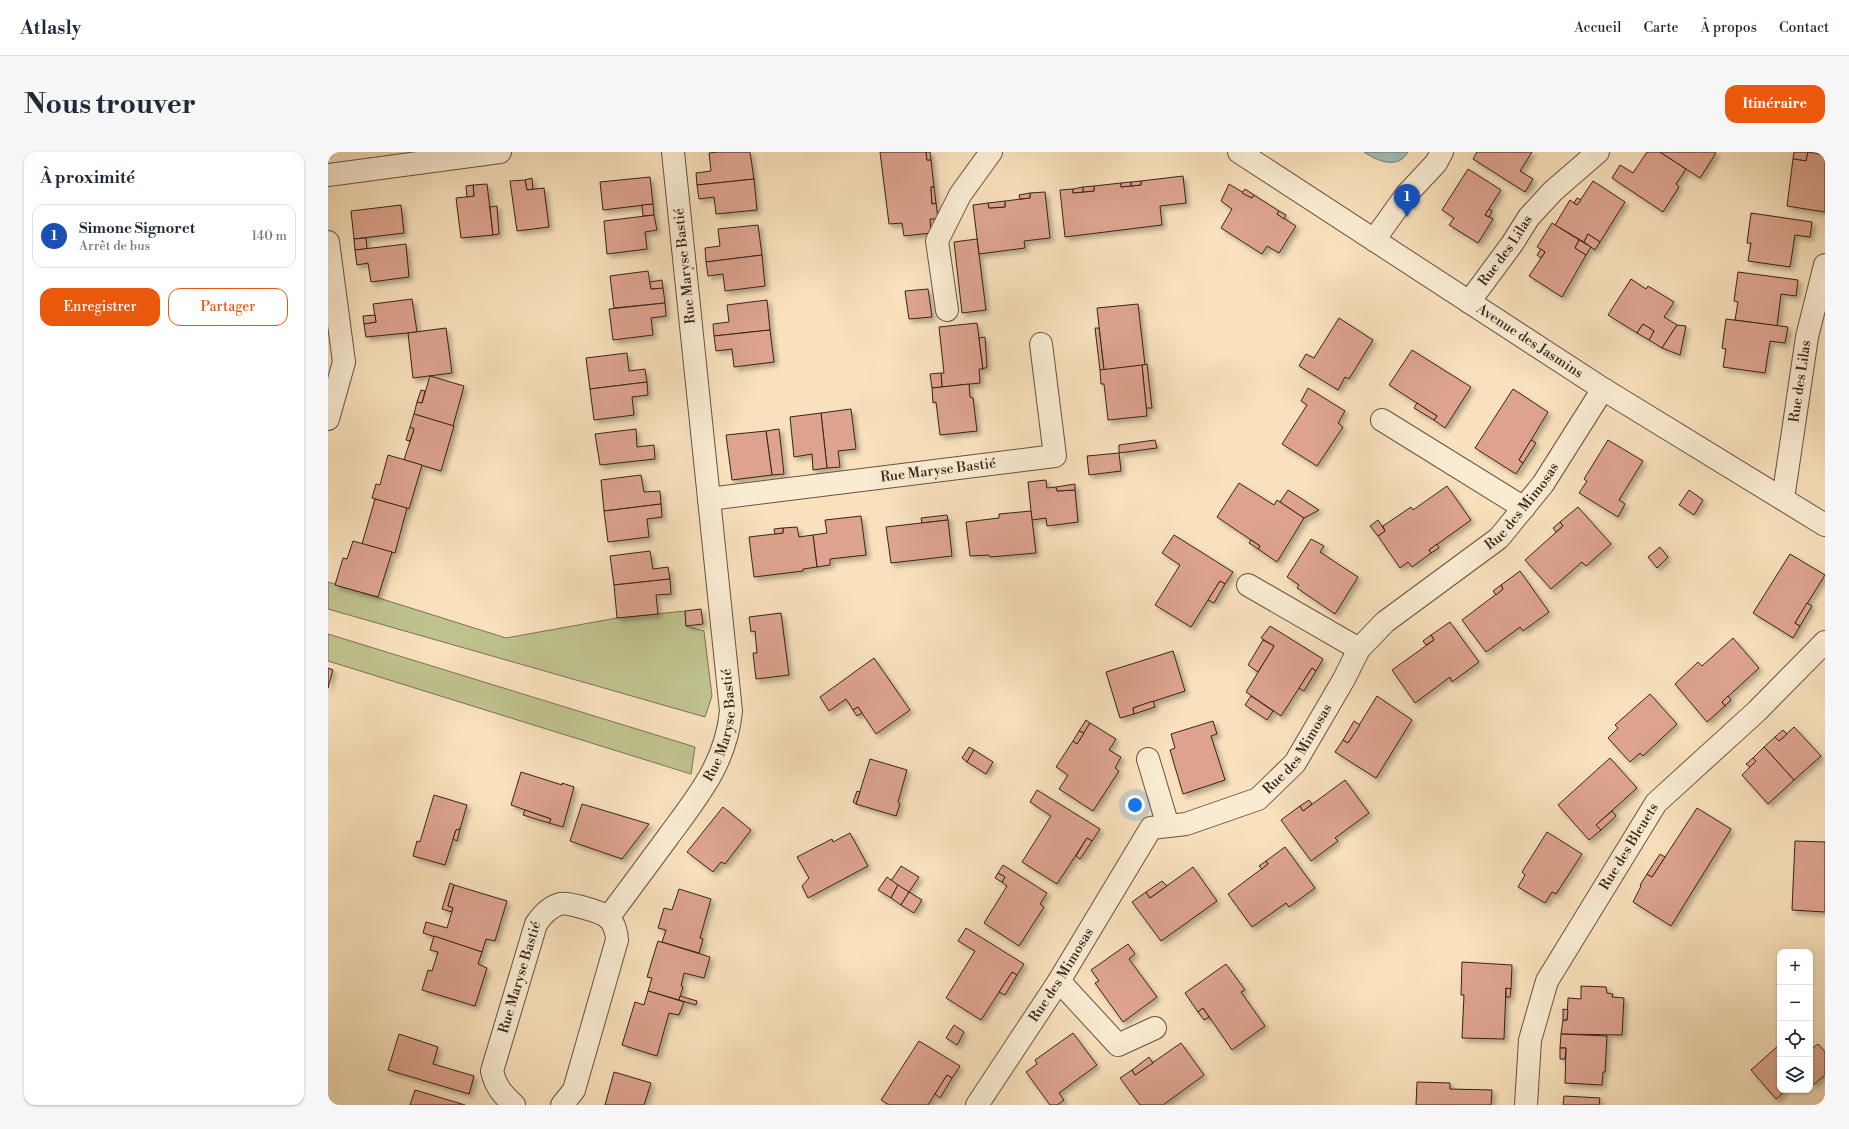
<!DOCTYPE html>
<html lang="fr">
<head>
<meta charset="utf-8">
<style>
	body { margin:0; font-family:"Libre Bodoni",serif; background:#f6f6f7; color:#1f2937 }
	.controls { position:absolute; right:12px; bottom:12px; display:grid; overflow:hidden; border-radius:8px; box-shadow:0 1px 3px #0004 }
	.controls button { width:36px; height:36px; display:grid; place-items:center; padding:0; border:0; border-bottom:1px solid #e0e1e3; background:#fff; color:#1f2937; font:20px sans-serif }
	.you { position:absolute; left:807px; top:653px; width:14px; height:14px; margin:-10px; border:3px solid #fff; border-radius:50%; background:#1a73e8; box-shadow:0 0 0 6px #1a73e833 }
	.badge { display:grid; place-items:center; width:26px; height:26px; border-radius:50%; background:#ea580c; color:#fff; font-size:13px; font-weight:700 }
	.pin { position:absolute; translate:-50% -33px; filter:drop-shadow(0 1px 2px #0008) }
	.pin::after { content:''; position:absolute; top:21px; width:14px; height:12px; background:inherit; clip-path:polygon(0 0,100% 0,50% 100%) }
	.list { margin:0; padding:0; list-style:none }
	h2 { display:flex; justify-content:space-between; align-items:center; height:52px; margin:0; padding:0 16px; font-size:17px }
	h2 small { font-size:13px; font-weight:400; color:#747a83 }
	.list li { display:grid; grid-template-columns:26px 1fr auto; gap:12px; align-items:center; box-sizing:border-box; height:64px; margin:0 8px 8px; padding:0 8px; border:1px solid #e0e1e3; border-radius:12px }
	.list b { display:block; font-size:15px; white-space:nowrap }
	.list p { margin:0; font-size:13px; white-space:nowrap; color:#747a83 }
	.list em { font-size:13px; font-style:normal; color:#747a83 }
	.actions { display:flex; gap:8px; padding:12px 16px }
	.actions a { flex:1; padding:9px 0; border:1px solid #ea580c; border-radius:12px; text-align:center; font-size:14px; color:#ea580c }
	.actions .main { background:#ea580c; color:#fff }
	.icon { flex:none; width:22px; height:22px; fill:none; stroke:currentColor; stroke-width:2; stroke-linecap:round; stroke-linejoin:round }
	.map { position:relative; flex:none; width:1497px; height:953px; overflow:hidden; border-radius:12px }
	header { display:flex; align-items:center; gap:24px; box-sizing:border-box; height:56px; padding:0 20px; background:#fff; border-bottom:1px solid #e0e1e3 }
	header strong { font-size:19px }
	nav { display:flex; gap:22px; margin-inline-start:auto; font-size:14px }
	.intro { display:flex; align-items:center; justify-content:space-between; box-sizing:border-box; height:96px; padding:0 24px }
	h1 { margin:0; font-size:28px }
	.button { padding:10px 18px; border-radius:12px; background:#ea580c; color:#fff; font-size:14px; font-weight:700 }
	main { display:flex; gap:24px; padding:0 24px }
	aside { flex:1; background:#fff; border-radius:12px; box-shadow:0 1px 3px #0004 }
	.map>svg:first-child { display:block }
	.green { fill:#bfc28f; stroke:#7c7254 }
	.water { fill:#9ebcb5; stroke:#757f76 }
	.building { fill:#dda38e; stroke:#382318; filter:url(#shadow) }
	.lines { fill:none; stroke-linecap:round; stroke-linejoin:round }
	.minor-casing { stroke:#685241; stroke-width:24 }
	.minor { stroke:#faecd3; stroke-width:22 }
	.labels { text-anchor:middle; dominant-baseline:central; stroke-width:3; stroke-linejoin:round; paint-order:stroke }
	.street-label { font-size:14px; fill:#382318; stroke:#faecd3 }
</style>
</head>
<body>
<header>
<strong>Atlasly</strong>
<nav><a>Accueil</a><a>Carte</a><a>À propos</a><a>Contact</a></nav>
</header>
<div class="intro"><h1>Nous trouver</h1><a class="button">Itinéraire</a></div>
<main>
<aside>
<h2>À proximité<small></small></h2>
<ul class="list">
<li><span class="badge" style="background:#1a4fb4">1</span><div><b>Simone Signoret</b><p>Arrêt de bus</p></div><em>140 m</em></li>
</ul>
<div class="actions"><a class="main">Enregistrer</a><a>Partager</a></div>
</aside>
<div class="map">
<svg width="1497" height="953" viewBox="0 0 1497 953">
	<defs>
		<filter id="shadow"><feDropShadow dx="3.5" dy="3.5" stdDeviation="2" flood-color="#0004"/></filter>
	</defs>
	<rect width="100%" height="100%" fill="#f8e1bc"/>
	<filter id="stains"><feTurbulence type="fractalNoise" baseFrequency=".005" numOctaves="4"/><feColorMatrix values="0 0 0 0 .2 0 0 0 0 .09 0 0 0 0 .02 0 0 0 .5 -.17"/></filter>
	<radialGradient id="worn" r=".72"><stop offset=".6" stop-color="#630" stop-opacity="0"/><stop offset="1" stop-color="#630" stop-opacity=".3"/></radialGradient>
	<g class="green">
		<polygon points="0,430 178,486 289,466 357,459 358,474 376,479 384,544 377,565 0,457"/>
		<polygon points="0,482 367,595 363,622 0,509"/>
	</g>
	<path class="water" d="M1036 0H1080C1070 18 1049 9 1036 0Z"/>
	<g class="building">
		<polygon points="390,0 422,0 426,27 369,33 368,21 383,19 381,1"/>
		<polygon points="552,0 598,0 599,8 603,8 606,35 603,35 604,52 608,51 610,67 602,67 603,81 576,84 574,71 561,72"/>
		<polygon points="598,0 602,0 603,8 599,8"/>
		<polygon points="1149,0 1204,0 1192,19 1205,27 1197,40 1145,7"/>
		<polygon points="1319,0 1332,0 1358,17 1348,32 1351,35 1335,60 1284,26 1292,13 1305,21"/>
		<polygon points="1332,0 1386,0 1388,1 1372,26"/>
		<polygon points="1466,0 1480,0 1478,9 1465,7"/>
		<polygon points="1480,0 1497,3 1497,60 1459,54 1465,7 1478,9"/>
		<polygon points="1140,17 1173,38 1157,63 1165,67 1150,91 1121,73 1126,66 1114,58"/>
		<polygon points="855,24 858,51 832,54 834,73 737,85 732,38 745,37 745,41 766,39 766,34 793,31 793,35 813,33 813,29"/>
		<polygon points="322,25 325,52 275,58 272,30"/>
		<polygon points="204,26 205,37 199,38 197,28"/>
		<polygon points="426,27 429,58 388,62 386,45 371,47 369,33"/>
		<polygon points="197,28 199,38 216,36 221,75 189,79 182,29"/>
		<polygon points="813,29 813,33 803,34 803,30"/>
		<polygon points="1265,29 1297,50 1272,90 1260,82 1256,90 1227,73 1242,48 1249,53"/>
		<polygon points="803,30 803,34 793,35 793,31"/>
		<polygon points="159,32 165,83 133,86 128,46 146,44 145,33"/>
		<polygon points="901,32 924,46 926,43 951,59 949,62 968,74 951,101 939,94 934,102 893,76 904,57 893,49"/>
		<polygon points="145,33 146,44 139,45 138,34"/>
		<polygon points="766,34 766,39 755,40 755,35"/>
		<polygon points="603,35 606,35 608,51 604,52"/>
		<polygon points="755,35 755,40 745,41 745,37"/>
		<polygon points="917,37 926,43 924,46 914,41"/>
		<polygon points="717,40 722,86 696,89 697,96 651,102 645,53 660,51 661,56 677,55 677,49 702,46 702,41"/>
		<polygon points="702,41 702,46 692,47 691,43"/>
		<polygon points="1249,46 1253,48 1249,53 1246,51"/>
		<polygon points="677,49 677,55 661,56 660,51"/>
		<polygon points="325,52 326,63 315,64 314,53"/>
		<polygon points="73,53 76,81 26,87 23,59"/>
		<polygon points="169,54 171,82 165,83 162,55"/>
		<polygon points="1161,57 1164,59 1161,65 1157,63"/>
		<polygon points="951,59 958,63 956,67 949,62"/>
		<polygon points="1423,61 1484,70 1482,85 1467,83 1462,115 1420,109 1423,91 1419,91"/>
		<polygon points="326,63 329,78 317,80 319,97 279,102 276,69"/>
		<polygon points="1224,71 1251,88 1247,96 1258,103 1234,145 1201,124 1217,100 1209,95"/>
		<polygon points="430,73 434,103 378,110 377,96 392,94 390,77"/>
		<polygon points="1260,82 1272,90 1267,98 1256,90"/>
		<polygon points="38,86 39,97 27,98 26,87"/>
		<polygon points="649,87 658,158 634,161 626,90"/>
		<polygon points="1251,88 1263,95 1258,103 1247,96"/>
		<polygon points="78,92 81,125 43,130 40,111 29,113 27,98"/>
		<polygon points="1213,97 1217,100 1213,106 1209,103"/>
		<polygon points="434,103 437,134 397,139 395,122 380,124 378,110"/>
		<polygon points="320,119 323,137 335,136 337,151 286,156 282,124"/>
		<polygon points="1410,120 1470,128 1468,144 1453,142 1449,174 1407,168 1410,150 1406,149"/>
		<polygon points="1303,127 1318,137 1320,134 1346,150 1336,165 1349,173 1334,196 1321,188 1326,179 1315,172 1309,181 1280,163"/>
		<polygon points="334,128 335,136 323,137 322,130"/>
		<polygon points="600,137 604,165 581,167 577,139"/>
		<polygon points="84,147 89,180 38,185 36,172 48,170 45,152"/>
		<polygon points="439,148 442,178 386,184 385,172 401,170 399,153"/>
		<polygon points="337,151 338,164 323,166 325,183 285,188 281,157"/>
		<polygon points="810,152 817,213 776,218 769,156"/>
		<polygon points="47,163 48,170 36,172 35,164"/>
		<polygon points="1011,166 1045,188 1021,227 1017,225 1010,238 971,214 978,202 986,206"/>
		<polygon points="1398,167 1460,175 1457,191 1442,189 1437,221 1395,215 1398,197 1394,196"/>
		<polygon points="649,171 655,217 651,217 652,231 614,235 613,221 616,221 611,175"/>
		<polygon points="1315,172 1326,179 1321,188 1309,181"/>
		<polygon points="1349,173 1358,174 1352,203 1334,196"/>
		<polygon points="118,176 124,221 85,226 80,181"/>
		<polygon points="767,176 771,176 776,218 772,218"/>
		<polygon points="442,178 446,210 406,215 404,197 388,199 386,184"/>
		<polygon points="657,185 659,215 655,217 651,186"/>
		<polygon points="1084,198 1143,235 1117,276 1106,268 1109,264 1061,233"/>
		<polygon points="299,201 301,219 317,217 319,230 262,237 258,206"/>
		<polygon points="819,212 824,256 818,256 814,213"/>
		<polygon points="814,213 819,264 780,268 776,232 773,232 772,218"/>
		<polygon points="613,221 614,235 604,236 602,222"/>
		<polygon points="102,224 136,234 125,274 86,262 89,250 94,251"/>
		<polygon points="319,230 320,243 304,245 306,263 266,268 262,237"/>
		<polygon points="641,232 642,245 645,246 649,279 612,283 608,250 605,251 604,236"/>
		<polygon points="980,236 1017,259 1010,271 1015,275 989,314 954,292 979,253 973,249"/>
		<polygon points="1185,237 1220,260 1191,308 1195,311 1188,322 1147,296"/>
		<polygon points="93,238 97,239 94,251 89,250"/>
		<polygon points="1089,251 1109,264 1106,268 1086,256"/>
		<polygon points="523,257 528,297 510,299 512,315 499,316 493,261"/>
		<polygon points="493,261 499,316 485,318 484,302 466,305 462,265"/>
		<polygon points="86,262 126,274 113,319 76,308 86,277 82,275"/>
		<polygon points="82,275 86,277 82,289 78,288"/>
		<polygon points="308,277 309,295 326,293 327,307 272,313 267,282"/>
		<polygon points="451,277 456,322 444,323 438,279"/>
		<polygon points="438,279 444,323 404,328 398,283"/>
		<polygon points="827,288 829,296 791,301 791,293"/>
		<polygon points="1203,288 1208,291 1195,311 1191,308"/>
		<polygon points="1280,288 1315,309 1291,348 1297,352 1290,365 1251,341 1259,329 1256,327"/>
		<polygon points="791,301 793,319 761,323 759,304"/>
		<polygon points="60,303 94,313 81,357 44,346 48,332 52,333"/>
		<polygon points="313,323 316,340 332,339 333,352 276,359 273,328"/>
		<polygon points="718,328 719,336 728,335 729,339 747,338 750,370 719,374 718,366 704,368 700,330"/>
		<polygon points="911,331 946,353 949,348 976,366 949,410 930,397 932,394 889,365"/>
		<polygon points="747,332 747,338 729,339 728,335"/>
		<polygon points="1119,334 1143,368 1101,398 1103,401 1084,415 1080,410 1072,416 1050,384 1057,379 1055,374 1083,355 1085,358"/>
		<polygon points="960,338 991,358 976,366 952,350"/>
		<polygon points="1361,338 1375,348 1366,363 1351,353"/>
		<polygon points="47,347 79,356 67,401 34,392"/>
		<polygon points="333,352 334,365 319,367 321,385 280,390 276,359"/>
		<polygon points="1250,355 1283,392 1258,414 1254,410 1223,437 1197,408 1235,374 1232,370"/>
		<polygon points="703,359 708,401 662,405 661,403 642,404 638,370 671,366 671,362"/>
		<polygon points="619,363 620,368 594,371 593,366"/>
		<polygon points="533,364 538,403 502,407 502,413 489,415 485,383 499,381 497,368"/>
		<polygon points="620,368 624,404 563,411 558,375"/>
		<polygon points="1050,368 1057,379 1050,384 1042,374"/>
		<polygon points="1232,370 1235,374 1228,380 1225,376"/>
		<polygon points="469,375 471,385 485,383 489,415 475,417 475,419 426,425 421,385 455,381 455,376"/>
		<polygon points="455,376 455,381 447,382 446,377"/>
		<polygon points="846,383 905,420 897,432 892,429 863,475 827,453 852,413 834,401"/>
		<polygon points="983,387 996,394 992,400 1030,425 1007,462 969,436 971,433 959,425"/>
		<polygon points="923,388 932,394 930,397 921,391"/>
		<polygon points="25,389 64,400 50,445 7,433 15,406 19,407"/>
		<polygon points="1109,392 1111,396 1103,401 1101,398"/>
		<polygon points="1332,395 1340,405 1329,416 1320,405"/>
		<polygon points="322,399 325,417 340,415 342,427 286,433 282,404"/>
		<polygon points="1462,402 1497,423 1467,471 1472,474 1465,486 1425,461"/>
		<polygon points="1192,419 1221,460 1195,479 1192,475 1158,500 1134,468 1175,437 1173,433"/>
		<polygon points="342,427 343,442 328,443 330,462 289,466 286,433"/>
		<polygon points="892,429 897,432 886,451 880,448"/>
		<polygon points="1173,433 1175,437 1168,443 1165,439"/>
		<polygon points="1479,451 1484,454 1472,474 1467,471"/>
		<polygon points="373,457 375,472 358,474 357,459"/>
		<polygon points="453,461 461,523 428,527 425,501 429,501 427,479 423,480 421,465"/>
		<polygon points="1122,470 1151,510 1124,530 1122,525 1087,551 1064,518 1106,488 1103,483"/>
		<polygon points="942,474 995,507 988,519 984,516 953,564 918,540 946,494 933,486"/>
		<polygon points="1103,483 1106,488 1098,493 1095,489"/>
		<polygon points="1405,486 1431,516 1394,550 1397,554 1379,570 1347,532 1370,510 1374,514"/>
		<polygon points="935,488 946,494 930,520 920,513"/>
		<polygon points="845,499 857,539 805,556 806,562 792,566 778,520"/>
		<polygon points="546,506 582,558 548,582 530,555 525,558 518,547 501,559 492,545"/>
		<polygon points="0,516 5,518 0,536"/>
		<polygon points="984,516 988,519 976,539 971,536"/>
		<polygon points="1322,542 1349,572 1315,604 1312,601 1302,610 1280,586 1290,576 1287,573"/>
		<polygon points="923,544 945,559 939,568 917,553"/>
		<polygon points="1049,544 1084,568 1048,626 1007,600 1015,588 1020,591"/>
		<polygon points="1400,544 1403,548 1397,554 1394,550"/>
		<polygon points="825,549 827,555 806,562 805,556"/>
		<polygon points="530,555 534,561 529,564 525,558"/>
		<polygon points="758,568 762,571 756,581 751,579"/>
		<polygon points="885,569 889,582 883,584 897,628 855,642 842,598 847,596 843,582"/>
		<polygon points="1026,569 1032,573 1020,591 1015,588"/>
		<polygon points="762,571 788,587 781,598 793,605 787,616 791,619 765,659 731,637 740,623 728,615 745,589 749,592"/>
		<polygon points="1466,575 1493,604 1466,628 1436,595 1447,585 1451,589"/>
		<polygon points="1455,578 1459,582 1451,589 1447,585"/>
		<polygon points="751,579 756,581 749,592 745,589"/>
		<polygon points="641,595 646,598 639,610 634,606"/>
		<polygon points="1436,595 1466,628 1440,652 1414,623 1428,609 1425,606"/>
		<polygon points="646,598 665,610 658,622 639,610"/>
		<polygon points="1282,606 1309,636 1268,673 1273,678 1261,688 1230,653"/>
		<polygon points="1425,606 1428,609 1422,615 1418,612"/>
		<polygon points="542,607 579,618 570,650 572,652 568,664 528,652"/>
		<polygon points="193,620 234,633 234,631 246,635 235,675 221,671 223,667 183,653"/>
		<polygon points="1017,628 1041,661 1007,686 1010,689 983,709 953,668 972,654 975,659"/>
		<polygon points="709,638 772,677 764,689 759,686 729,732 694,710 723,664 702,650"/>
		<polygon points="529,639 532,640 528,652 525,650"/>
		<polygon points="106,643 139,653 132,677 128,678 117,713 85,704 89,689 92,690"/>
		<polygon points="981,648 984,652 975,659 972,654"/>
		<polygon points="254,652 321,672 294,707 242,689"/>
		<polygon points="395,655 423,678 397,712 393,710 385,720 359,700"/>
		<polygon points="1369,656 1403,677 1343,774 1305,750 1313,734 1312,733 1319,722 1324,725"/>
		<polygon points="197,658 223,667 221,671 195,663"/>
		<polygon points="1284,659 1288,664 1273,678 1268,673"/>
		<polygon points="132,677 129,689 125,687 128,678"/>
		<polygon points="1219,680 1254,702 1228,742 1224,740 1217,751 1190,735 1197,723 1194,720"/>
		<polygon points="522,681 540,714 480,746 474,734 481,726 469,705 504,687 505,690"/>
		<polygon points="759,686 764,689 752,707 748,704"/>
		<polygon points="1467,689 1497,690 1497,760 1464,758"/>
		<polygon points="957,695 987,736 961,755 958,751 924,775 900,742 940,712 938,709"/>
		<polygon points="1332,702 1337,705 1324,725 1319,722"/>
		<polygon points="938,709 940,712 934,717 931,714"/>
		<polygon points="675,713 719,741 712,752 716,755 691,794 656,771 679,734 674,730 677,725 670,721"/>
		<polygon points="573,714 591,725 581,740 563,729"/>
		<polygon points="865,715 889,749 833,789 804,750 818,740 822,746"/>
		<polygon points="670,721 677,725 674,730 667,726"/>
		<polygon points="559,725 570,733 563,746 550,738"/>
		<polygon points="834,729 839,734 822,746 818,740"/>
		<polygon points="122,731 126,733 120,754 125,756 124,760 114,757"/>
		<polygon points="126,733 179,749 167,789 158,787 154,800 95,781 98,770 119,776 125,756 120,754"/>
		<polygon points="570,733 581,740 573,753 563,746"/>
		<polygon points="351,737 383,747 372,786 375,787 371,801 334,790 338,778 330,776 336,756 344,758"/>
		<polygon points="581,740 594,748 586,761 573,753"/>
		<polygon points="638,776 696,812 689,823 684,820 653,868 618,846 647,799 630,789"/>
		<polygon points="106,784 154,800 150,812 159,816 147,854 94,838 100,818 104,819 110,800 102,798"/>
		<polygon points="330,789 382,805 376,826 356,821 353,834 355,835 351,848 320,839 324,826 319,825"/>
		<polygon points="800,792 807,802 801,807 829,845 795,870 767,831 771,829 763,818"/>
		<polygon points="1134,810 1184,813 1183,837 1178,836 1176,887 1134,886 1136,843 1133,843"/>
		<polygon points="898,812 917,838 913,840 937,874 904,898 875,856 870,860 857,841"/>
		<polygon points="684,820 689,823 677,843 671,840"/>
		<polygon points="1253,834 1278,835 1279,841 1285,842 1284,845 1296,846 1294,883 1233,882 1235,868 1239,868 1240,846 1253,847"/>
		<polygon points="1178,836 1183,837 1182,845 1178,845"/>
		<polygon points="320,839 356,850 351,863 341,861 329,904 294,893 307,850 316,853"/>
		<polygon points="352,844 369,849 368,853 351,848"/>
		<polygon points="875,856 881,865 876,868 870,860"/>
		<polygon points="1235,857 1240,858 1239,868 1235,868"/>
		<polygon points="626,873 636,880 629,893 618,886"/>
		<polygon points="745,881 769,913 731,941 736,948 729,953 722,953 698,920 709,912 707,908"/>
		<polygon points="71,882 110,895 105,912 146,924 141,942 60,918"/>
		<polygon points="1233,882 1279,884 1277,920 1275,920 1274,933 1237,931 1238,896 1232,896"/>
		<polygon points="591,889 632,914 624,926 619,923 600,953 561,953 553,948"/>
		<polygon points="853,891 876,923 835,953 812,953 792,926 804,918 807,923"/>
		<polygon points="1452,892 1452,938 1458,938 1448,947 1423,918"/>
		<polygon points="1490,892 1497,900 1497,923 1485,933 1482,929 1482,898"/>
		<polygon points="1232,896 1238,896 1237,907 1232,907"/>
		<polygon points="821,905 825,911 807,923 804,918"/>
		<polygon points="286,920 323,931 316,953 277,953"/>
		<polygon points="619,923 624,926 612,946 607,942"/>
		<polygon points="1089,930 1122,931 1122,937 1164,938 1163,953 1088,953"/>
		<polygon points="87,938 137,953 82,953"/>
		<polygon points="1236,944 1272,946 1271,953 1235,953"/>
	</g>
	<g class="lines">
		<g class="minor-casing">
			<g id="minor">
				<path id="s1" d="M911 0 1275 237 1497 373"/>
				<polyline points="0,23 172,0"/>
				<polyline points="1046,88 1079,42 1108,11 1114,0"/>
				<polyline points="0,90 16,210 0,267"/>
				<path id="s2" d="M1141 150 1184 92 1201 65 1225 39 1270 0"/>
				<polyline points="619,158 609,89 632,43 663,0"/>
				<polyline points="1054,268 1196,356"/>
				<path id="s3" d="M381 347 727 304 713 192"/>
				<path id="s4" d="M1455 347 1479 185 1497 113"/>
				<polyline points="920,433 1031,497"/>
				<polyline points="820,607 840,674"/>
				<path id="s5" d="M280 766C300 739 320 712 340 685 370 644 398 611 403 559L345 0"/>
				<polyline points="731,829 790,893 827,876"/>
				<path id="s6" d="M186 953C175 943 167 934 164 919L208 772C214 763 221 755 232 752 240 750 273 760 280 765 286 771 289 781 289 788L246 938 234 953"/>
				<path id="s7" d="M649 953 731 829 823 676 858 672 930 647 967 611 1016 527 1031 497 1057 470 1171 386 1215 332 1275 237"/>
				<path id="s8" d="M1198 953 1202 888 1219 829 1328 651 1429 559 1497 490"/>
			</g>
		</g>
		<use href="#minor" class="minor"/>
	</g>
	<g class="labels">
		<g class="street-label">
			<text stroke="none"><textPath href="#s2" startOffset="63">Rue des Lilas</textPath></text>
			<text transform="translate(357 114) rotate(-96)">Rue Maryse Bastié</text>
			<text stroke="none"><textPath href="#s1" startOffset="347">Avenue des Jasmins</textPath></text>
			<text stroke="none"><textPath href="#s4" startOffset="119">Rue des Lilas</textPath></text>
			<text stroke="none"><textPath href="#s3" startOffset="231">Rue Maryse Bastié</textPath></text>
			<text stroke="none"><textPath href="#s7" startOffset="839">Rue des Mimosas</textPath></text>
			<text stroke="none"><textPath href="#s5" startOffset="228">Rue Maryse Bastié</textPath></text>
			<text stroke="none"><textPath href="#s7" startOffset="503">Rue des Mimosas</textPath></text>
			<text stroke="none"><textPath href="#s8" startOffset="284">Rue des Bleuets</textPath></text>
			<text stroke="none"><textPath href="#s7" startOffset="155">Rue des Mimosas</textPath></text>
			<text stroke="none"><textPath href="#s6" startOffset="139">Rue Maryse Bastié</textPath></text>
		</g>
	</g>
	<rect width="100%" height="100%" filter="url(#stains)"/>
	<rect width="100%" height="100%" fill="url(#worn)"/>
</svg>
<div class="controls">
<button>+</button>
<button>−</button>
<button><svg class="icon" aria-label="locate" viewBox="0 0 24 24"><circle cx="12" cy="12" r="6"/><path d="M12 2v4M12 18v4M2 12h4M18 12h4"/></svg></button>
<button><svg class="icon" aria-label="layers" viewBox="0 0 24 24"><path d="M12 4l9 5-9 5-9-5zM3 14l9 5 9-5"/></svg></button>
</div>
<div class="you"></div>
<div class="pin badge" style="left:1079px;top:65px;background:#1a4fb4">1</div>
</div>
</main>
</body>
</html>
